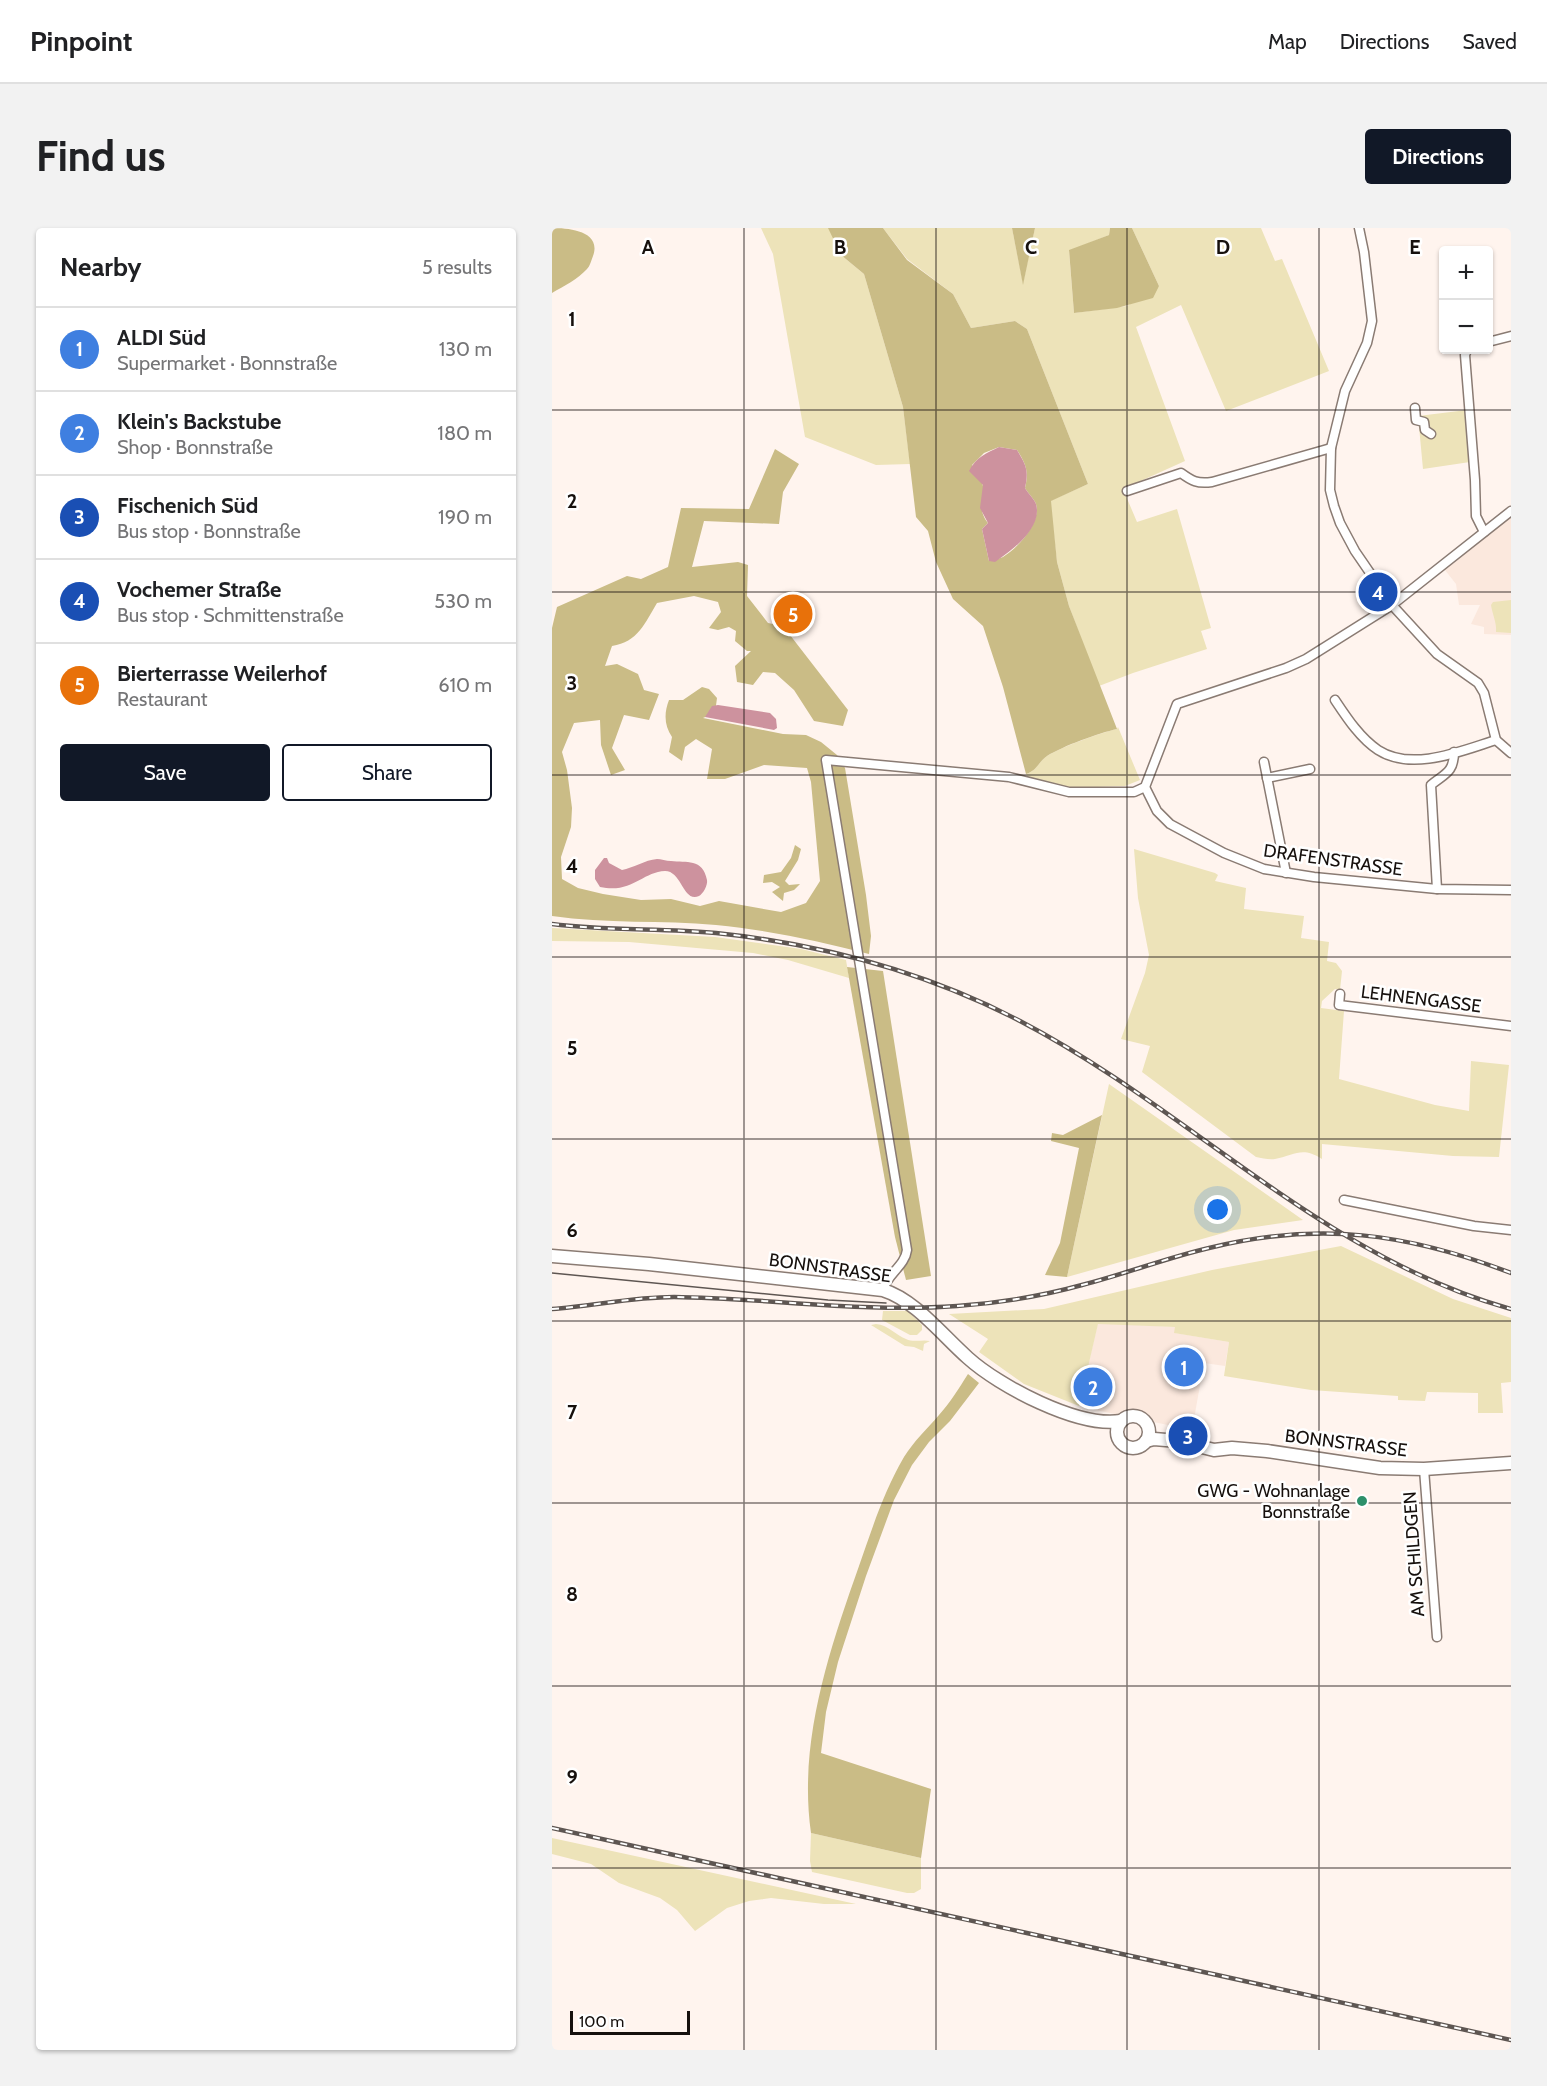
<!DOCTYPE html>
<html lang="en">
<head>
<meta charset="utf-8">
<style>
	body { margin:0; font-family:Cabin,sans-serif; background:#f2f2f2; color:#202124 }
	.controls { position:absolute; right:18px; top:18px; display:grid; overflow:hidden; border-radius:6px; box-shadow:0 2px 4px #0004 }
	.controls button { width:54px; height:54px; display:grid; place-items:center; padding:0; border:0; border-bottom:2px solid #e0e0e0; background:#fff; color:#202124; font:30px sans-serif }
	.scale { position:absolute; left:18px; bottom:15px; width:120px; box-sizing:border-box; padding-left:6px; border:3px solid #16100d; border-top:0; font-size:16px; line-height:21px; white-space:nowrap; color:#16100d; -webkit-text-stroke:4px #fff; paint-order:stroke }
	.you { position:absolute; left:666px; top:982px; width:21px; height:21px; margin:-15px; border:4px solid #fff; border-radius:50%; background:#1a73e8; box-shadow:0 0 0 9px #1a73e833 }
	.badge { display:grid; place-items:center; width:39px; height:39px; border-radius:50%; background:#111827; color:#fff; font-size:20px; font-weight:700 }
	.pin { position:absolute; translate:-50% -50%; border:3px solid #fff; box-shadow:0 2px 6px #0006 }
	.list { margin:0; padding:0; list-style:none }
	h2 { display:flex; justify-content:space-between; align-items:center; height:78px; margin:0; padding:0 24px; font-size:26px }
	h2 small { font-size:20px; font-weight:400; color:#757577 }
	.list li { display:grid; grid-template-columns:39px 1fr auto; gap:18px; align-items:center; box-sizing:border-box; height:84px; padding:0 24px; border-top:2px solid #e0e0e0 }
	.list b { display:block; font-size:22px; white-space:nowrap }
	.list p { margin:0; font-size:20px; white-space:nowrap; color:#757577 }
	.list em { font-size:20px; font-style:normal; color:#757577 }
	.actions { display:flex; gap:12px; padding:18px 24px }
	.actions a { flex:1; padding:14px 0; border:2px solid #111827; border-radius:6px; text-align:center; font-size:21px; color:#111827 }
	.actions .main { background:#111827; color:#fff }
	.map { position:relative; flex:none; width:959px; height:1822px; overflow:hidden; border-radius:6px }
	header { display:flex; align-items:center; gap:36px; box-sizing:border-box; height:84px; padding:0 30px; background:#fff; border-bottom:2px solid #e0e0e0 }
	header strong { font-size:28px }
	nav { display:flex; gap:33px; margin-inline-start:auto; font-size:21px }
	.intro { display:flex; align-items:center; justify-content:space-between; box-sizing:border-box; height:144px; padding:0 36px }
	h1 { margin:0; font-size:42px }
	.button { padding:15px 27px; border-radius:6px; background:#111827; color:#fff; font-size:21px; font-weight:700 }
	main { display:flex; gap:36px; padding:0 36px }
	aside { flex:1; background:#fff; border-radius:6px; box-shadow:0 2px 4px #0004 }
	.map>svg:first-child { display:block }
	.built { fill:#fbe8dd }
	.green { fill:#ede3b9 }
	.forest { fill:#cabc86; fill-rule:evenodd }
	.water { fill:#cd929e }
	.lines { fill:none; stroke-linecap:round; stroke-linejoin:round }
	.minor-casing { stroke:#8a7b73; stroke-width:11 }
	.secondary-casing { stroke:#8a7b73; stroke-width:15 }
	.minor { stroke:#fff; stroke-width:8 }
	.secondary { stroke:#fff; stroke-width:12 }
	.tram { stroke:#5e5652; stroke-width:1.5 }
	.rail-casing { stroke:#5e5652; stroke-width:4.5 }
	.rail { stroke:#fff; stroke-width:2; stroke-dasharray:7; stroke-linecap:butt }
	.grid { fill:none; stroke:#16100d; stroke-width:1.5; stroke-opacity:0.55 }
	.poi-dot { fill:#2d906a; stroke:#fff; stroke-width:2 }
	.labels { text-anchor:middle; dominant-baseline:central; stroke-width:5; stroke-linejoin:round; paint-order:stroke }
	.street-label { font-size:18px; fill:#16100d; stroke:#fff }
	.poi-label { font-size:18px; fill:#16100d; stroke:#fff; text-anchor:end }
	.grid-label { font-size:20px; text-anchor:middle; font-weight:bold; fill:#16100d; stroke:#fff; stroke-width:5; stroke-linejoin:round; paint-order:stroke }
</style>
</head>
<body>
<header>
<strong>Pinpoint</strong>
<nav><a>Map</a><a>Directions</a><a>Saved</a></nav>
</header>
<div class="intro"><h1>Find us</h1><a class="button">Directions</a></div>
<main>
<aside>
<h2>Nearby<small>5 results</small></h2>
<ul class="list">
<li><span class="badge" style="background:#3f7fe0">1</span><div><b>ALDI Süd</b><p>Supermarket · Bonnstraße</p></div><em>130 m</em></li>
<li><span class="badge" style="background:#3f7fe0">2</span><div><b>Klein's Backstube</b><p>Shop · Bonnstraße</p></div><em>180 m</em></li>
<li><span class="badge" style="background:#1a4fb4">3</span><div><b>Fischenich Süd</b><p>Bus stop · Bonnstraße</p></div><em>190 m</em></li>
<li><span class="badge" style="background:#1a4fb4">4</span><div><b>Vochemer Straße</b><p>Bus stop · Schmittenstraße</p></div><em>530 m</em></li>
<li><span class="badge" style="background:#e8710a">5</span><div><b>Bierterrasse Weilerhof</b><p>Restaurant</p></div><em>610 m</em></li>
</ul>
<div class="actions"><a class="main">Save</a><a>Share</a></div>
</aside>
<div class="map">
<svg width="959" height="1822" viewBox="0 0 959 1822">
	<rect width="100%" height="100%" fill="#fff4ee"/>
	<g class="built">
		<polygon points="959,289 959,407 932,406 932,399 919,396 928,377 907,377 904,356 893,342"/>
		<polygon points="546,1095 623,1099 623,1105 677,1114 673,1138 652,1135 640,1202 534,1180 527,1176"/>
	</g>
	<g class="green">
		<polygon points="209,0 277,0 289,27 312,46 351,179 358,236 324,237 253,209 221,26"/>
		<polygon points="331,0 460,0 471,55 483,0 558,0 557,7 517,23 522,85 575,78 607,58 580,0 709,0 723,33 730,31 777,143 674,183 629,77 584,99 633,233 571,261 585,294 625,281 659,400 649,403 655,421 581,445 547,458 517,378 505,334 498,273 536,256 475,101 463,93 419,100 401,66 355,31"/>
		<polygon points="915,182 918,234 871,241 866,188"/>
		<path d="M959 372V405L944 404C945 395 940 385 939 377L941 374Z"/>
		<path d="M566 499 588 552 573 558 518 560 476 549 474 546C486 542 486 534 495 528 510 519 547 505 565 501Z"/>
		<path d="M582 621 663 645 666 647 663 653 694 660 692 681 752 688 749 710 777 714 775 733 784 735 790 743 788 762 783 761 770 773 769 780 792 783 787 851 883 877 917 883 919 833 957 837 947 929 901 928 770 916V931C750 918 743 927 723 931 717 932 710 930 704 929L590 844 598 818 569 811 593 745 597 727 586 670Z"/>
		<polygon points="0,700 163,709 249,721 294,732 297,750 236,732 201,725 77,714 0,713"/>
		<polygon points="557,856 751,992 682,1002 515,1049"/>
		<polygon points="789,1018 901,1071 959,1090 959,1154 949,1155 951,1185 926,1185 926,1165 875,1164 873,1173 846,1172 846,1168 759,1162 672,1148 677,1114 622,1105 623,1099 546,1096 527,1178 472,1156 427,1124 436,1111 397,1086 492,1081 660,1042"/>
		<polygon points="331,1083 356,1083 370,1097 370,1102 365,1107 358,1107 330,1092"/>
		<path d="M324 1096C337 1097 343 1107 354 1111 362 1115 370 1111 378 1113L372 1116 371 1123 362 1119 353 1118 319 1097Z"/>
		<polygon points="259,1605 369,1630 369,1661 362,1665 355,1665 260,1644 258,1633"/>
		<polygon points="0,1610 304,1676 272,1676 219,1670 197,1673 175,1680 143,1703 125,1682 108,1670 67,1655 39,1636 0,1626"/>
	</g>
	<g class="forest">
		<path d="M0 0C17 0 50 3 41 28 39 33 38 38 35 41 26 51 12 58 0 65Z"/>
		<path d="M276 0H331L355 32 401 66 419 100 463 93 475 101 536 256 499 273 505 334 517 378 565 501C547 505 511 518 495 528 486 534 486 542 474 546L451 459 431 398 401 371 384 334 376 303 364 289 351 179 312 46 289 27ZM447 219 465 222C474 236 477 243 473 260 476 265 482 271 484 276 489 295 466 320 451 329 447 331 441 332 437 333L430 301 436 295C425 281 432 273 431 258 430 252 423 243 420 237L432 225Z"/>
		<polygon points="460,0 483,0 471,57"/>
		<polygon points="558,0 580,0 607,58 601,70 565,80 522,85 517,22 557,7"/>
		<path d="M223 221 247 236 231 264 227 296 152 293 140 339 186 334 196 337 195 368 216 395 231 398 296 482 291 498 262 493 242 462 223 445 211 444 201 457 185 454 183 438 199 423H195L183 413 184 403 177 399 166 402 157 400 169 384 166 374 142 368 105 375C93 395 86 414 60 418L53 438 65 436 86 446 92 462 107 466 97 492 72 487 60 520 73 542 59 547 49 517 48 492 22 495 10 524 15 542 20 580 19 599 9 629 10 651 26 660 51 666 89 672 119 671 148 678 167 673 229 684 254 675 268 653 259 554 255 540 212 537 173 551H155L160 521 144 511 133 519 130 533 117 524 120 509C112 497 112 485 117 472H131L150 459 157 461 165 470 163 485 151 490 231 506 254 507 269 514 285 527 293 540 314 667 319 708 317 726C267 713 216 702 164 697 110 692 54 696 0 688V400L5 379 75 348 89 351 116 339 129 280 197 281Z"/>
		<polygon points="243,617 249,621 246,632 233,653 237,657 248,656 242,662 232,665 231,673 220,664 228,659 220,654 211,655 212,647 229,644 239,630"/>
		<polygon points="295,739 331,743 379,1048 354,1052 343,1009"/>
		<polygon points="550,887 515,1049 493,1047 508,1015 527,920 499,913 500,905 511,907"/>
		<path d="M416 1146 427 1155 398 1193 377 1214 360 1237 342 1272 314 1348 286 1434 274 1484 269 1525 379 1561 369 1630 259 1605C246 1514 277 1423 307 1338 320 1301 332 1263 352 1229 362 1213 375 1201 387 1187 398 1175 407 1160 416 1146Z"/>
	</g>
	<g class="water">
		<path d="M447 219 465 222C474 237 477 242 473 260 476 265 482 271 484 276 491 300 459 323 443 334L437 333 430 301 436 295 428 280 431 257 417 243C424 229 435 225 447 219Z"/>
		<polygon points="166,477 218,485 224,491 225,500 222,502 153,489 160,478"/>
		<path d="M52 630H55L57 635 70 642C81 640 93 632 105 631 109 631 114 633 119 633 134 635 151 630 155 652 156 657 151 666 147 668 131 675 130 643 113 643 90 644 80 666 48 659L43 651V642Z"/>
	</g>
	<g class="lines">
		<g class="minor-casing">
			<g id="minor">
				<polyline points="807,0 812,24 820,93 815,115 793,163 779,220 778,262 782,278 788,295 803,323 840,377 885,426 926,455 932,465 944,512 959,525"/>
				<polyline points="936,114 959,108"/>
				<polyline points="915,122 913,127 923,252 924,288 932,304"/>
				<polyline points="863,180 864,192 872,194 873,202 879,206"/>
				<path d="M575 263 629 245C640 253 645 256 660 254L779 220"/>
				<path d="M783 472C795 490 808 510 826 522 860 544 909 523 944 512"/>
				<polyline points="712,534 734,645"/>
				<polyline points="715,550 758,541"/>
				<polyline points="593,559 605,583 618,596 672,625 712,641 762,649 885,661 959,662"/>
				<path d="M885 661 879 557C892 546 902 545 902 524"/>
				<polyline points="788,766 787,777 959,798"/>
				<polyline points="792,972 922,998 959,1002"/>
				<path d="M331 1062C335 1046 353 1038 355 1022L274 532 457 549 517 564H582L593 559 625 476 734 440 754 431 840 377 959 283"/>
				<polyline points="872,1241 885,1409"/>
			</g>
		</g>
		<g class="secondary-casing">
			<g id="secondary">
				<path d="M0 1028 97 1036 331 1062C363 1072 390 1107 416 1130 447 1158 526 1200 569 1193"/>
				<circle cx="581" cy="1204" r="16"/>
				<polyline points="594,1213 602,1211 626,1213 662,1222 680,1220 715,1223 828,1240 872,1241 959,1235"/>
			</g>
		</g>
		<use href="#minor" class="minor"/>
		<use href="#secondary" class="secondary"/>
		<polyline class="tram" points="0,1045 276,1072 334,1075"/>
		<g class="rail-casing">
			<g id="rail">
				<path d="M0 696C54 703 109 700 164 705 269 716 374 744 468 793 637 881 771 1029 959 1081"/>
				<path d="M0 1081C41 1078 81 1069 122 1069 216 1070 311 1085 405 1078 447 1075 490 1068 530 1057 573 1046 614 1030 657 1020 767 993 855 1005 959 1045"/>
				<polyline points="0,1600 959,1812"/>
			</g>
		</g>
		<use href="#rail" class="rail"/>
	</g>
	<path class="grid" d="M192 0V1822M384 0V1822M575 0V1822M767 0V1822M0 182H959M0 364H959M0 547H959M0 729H959M0 911H959M0 1093H959M0 1275H959M0 1458H959M0 1640H959"/>
	<circle class="poi-dot" cx="810" cy="1273" r="6"/>
	<g class="labels">
		<g class="street-label">
			<text transform="translate(781 632) rotate(8)">DRAFENSTRASSE</text>
			<text transform="translate(869 771) rotate(7)">LEHNENGASSE</text>
			<text transform="translate(278 1040) rotate(8)">BONNSTRASSE</text>
			<text transform="translate(794 1215) rotate(7)">BONNSTRASSE</text>
			<text transform="translate(862 1326) rotate(-94)">AM SCHILDGEN</text>
		</g>
		<g class="poi-label">
			<text x="798" y="1263">GWG - Wohnanlage<tspan x="798" dy="21">Bonnstraße</tspan></text>
		</g>
	</g>
	<g class="grid-label">
		<text x="96" y="26">A</text>
		<text x="288" y="26">B</text>
		<text x="479" y="26">C</text>
		<text x="671" y="26">D</text>
		<text x="863" y="26">E</text>
		<text x="20" y="98">1</text>
		<text x="20" y="280">2</text>
		<text x="20" y="462">3</text>
		<text x="20" y="645">4</text>
		<text x="20" y="827">5</text>
		<text x="20" y="1009">6</text>
		<text x="20" y="1191">7</text>
		<text x="20" y="1373">8</text>
		<text x="20" y="1556">9</text>
	</g>
</svg>
<div class="controls">
<button>+</button>
<button>−</button>
</div>
<div class="scale">100 m</div>
<div class="you"></div>
<div class="pin badge" style="left:632px;top:1139px;background:#3f7fe0">1</div>
<div class="pin badge" style="left:541px;top:1159px;background:#3f7fe0">2</div>
<div class="pin badge" style="left:636px;top:1208px;background:#1a4fb4">3</div>
<div class="pin badge" style="left:826px;top:364px;background:#1a4fb4">4</div>
<div class="pin badge" style="left:241px;top:386px;background:#e8710a">5</div>
</div>
</main>
</body>
</html>
